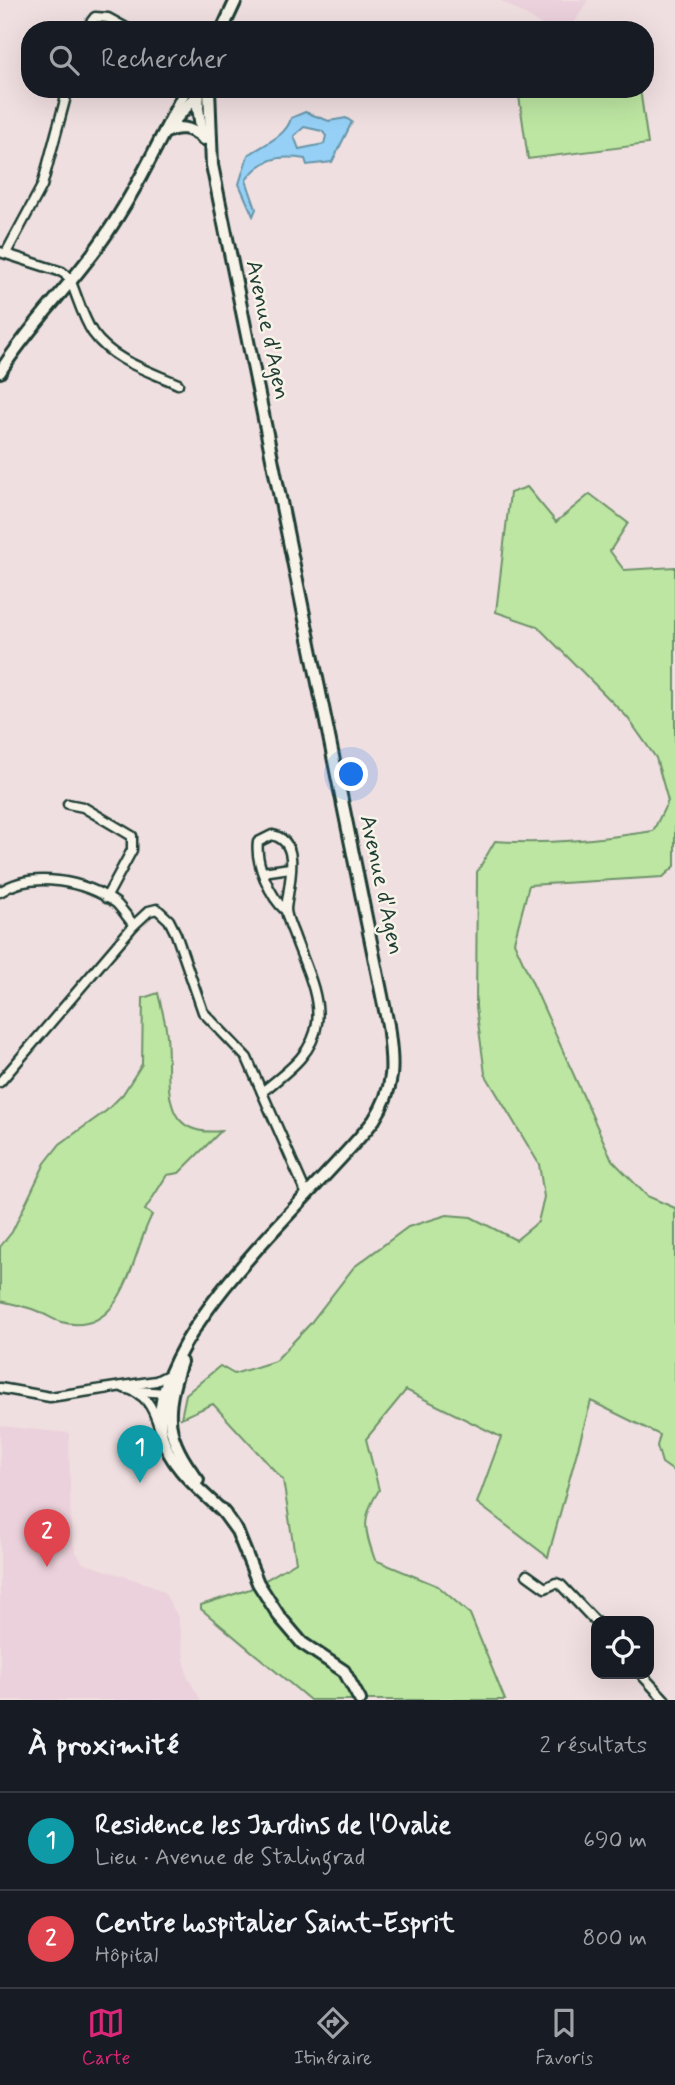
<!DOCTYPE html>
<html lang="fr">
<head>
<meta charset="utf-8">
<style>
	body { margin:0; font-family:Mynerve,sans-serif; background:#242831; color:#f1f3f6 }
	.controls { position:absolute; right:21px; bottom:21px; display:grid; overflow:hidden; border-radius:14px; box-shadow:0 7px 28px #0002 }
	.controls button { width:63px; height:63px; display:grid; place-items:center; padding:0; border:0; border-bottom:2px solid #363941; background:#171b24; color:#f1f3f6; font:35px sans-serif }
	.you { position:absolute; left:352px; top:775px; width:24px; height:24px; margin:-18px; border:5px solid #fff; border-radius:50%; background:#1a73e8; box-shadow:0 0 0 10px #1a73e833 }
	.badge { display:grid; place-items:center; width:46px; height:46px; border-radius:50%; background:#db2777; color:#fff; font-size:23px; font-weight:700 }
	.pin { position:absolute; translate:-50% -58px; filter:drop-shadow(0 2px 4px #0008) }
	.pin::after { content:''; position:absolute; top:37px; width:24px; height:21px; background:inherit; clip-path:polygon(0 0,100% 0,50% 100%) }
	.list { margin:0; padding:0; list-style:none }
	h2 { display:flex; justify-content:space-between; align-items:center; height:91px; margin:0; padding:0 28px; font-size:30px }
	h2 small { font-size:23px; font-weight:400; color:#9ea1a6 }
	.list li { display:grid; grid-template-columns:46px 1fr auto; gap:21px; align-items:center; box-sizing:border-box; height:98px; padding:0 28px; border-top:2px solid #363941 }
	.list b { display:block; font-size:26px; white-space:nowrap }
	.list p { margin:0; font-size:23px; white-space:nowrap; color:#9ea1a6 }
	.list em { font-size:23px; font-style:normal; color:#9ea1a6 }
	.icon { flex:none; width:38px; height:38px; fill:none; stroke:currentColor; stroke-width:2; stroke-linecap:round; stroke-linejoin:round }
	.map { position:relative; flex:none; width:675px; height:1700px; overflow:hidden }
	.search { position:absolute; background:#171b24; box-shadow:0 7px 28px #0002; left:21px; right:21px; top:21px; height:77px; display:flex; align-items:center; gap:18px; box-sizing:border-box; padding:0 24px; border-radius:28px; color:#9ea1a6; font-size:26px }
	.sheet { height:287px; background:#171b24 }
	nav { display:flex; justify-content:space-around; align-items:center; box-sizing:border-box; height:98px; border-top:2px solid #363941; background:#171b24; font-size:19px; color:#9ea1a6 }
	nav a { display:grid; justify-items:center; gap:4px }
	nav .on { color:#db2777 }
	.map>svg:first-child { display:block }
	.built { fill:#ebd1db }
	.green { fill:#bde6a2; stroke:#6e926b; stroke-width:2 }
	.water { fill:#96d0f6; stroke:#6695a8; stroke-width:2; fill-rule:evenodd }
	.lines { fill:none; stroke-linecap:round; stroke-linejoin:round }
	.street-casing { stroke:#1f3d34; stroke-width:13 }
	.secondary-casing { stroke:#1f3d34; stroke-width:16 }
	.street { stroke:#f7f3e8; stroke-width:8 }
	.secondary { stroke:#f7f3e8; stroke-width:10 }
	.labels { text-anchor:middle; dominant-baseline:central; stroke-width:5; stroke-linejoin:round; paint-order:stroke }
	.street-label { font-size:23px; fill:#1f3d34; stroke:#f7f3e8 }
</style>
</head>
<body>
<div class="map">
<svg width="675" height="1700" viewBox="0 0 675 1700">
	<rect width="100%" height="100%" fill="#f0dfe0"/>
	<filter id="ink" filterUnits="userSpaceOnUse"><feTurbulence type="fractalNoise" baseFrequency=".0143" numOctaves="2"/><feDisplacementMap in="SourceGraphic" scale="14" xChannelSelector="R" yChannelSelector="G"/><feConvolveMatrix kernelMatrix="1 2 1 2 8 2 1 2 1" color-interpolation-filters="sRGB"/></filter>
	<g filter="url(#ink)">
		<g class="built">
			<polygon points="500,0 588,0 570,30 550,30"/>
			<polygon points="0,1426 69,1433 71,1536 76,1552 83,1563 151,1585 164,1592 178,1617 187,1676 201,1700 0,1700"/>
		</g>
		<g class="green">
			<polygon points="518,89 640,89 648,144 528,159"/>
			<path d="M527 487 556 522 590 494 628 523 610 551 624 570 675 567V866L663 877 529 885 514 942 612 1160 647 1196 675 1208V1472L662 1463 657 1446 660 1435 591 1401 548 1557 477 1503 501 1437 406 1390 366 1439 379 1490C361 1518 364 1529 375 1560L438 1586 470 1614 505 1700H310L201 1609V1605L250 1589 296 1562 283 1480 213 1404 181 1418 186 1394 220 1366 234 1374 275 1361 309 1325 354 1267 408 1227 447 1215 471 1217 516 1240 538 1222 544 1197 539 1164 485 1074 476 1007 477 872 495 841C549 845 600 839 653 831L668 801 656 758 627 717 537 626 496 612 510 493Z"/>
			<path d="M158 993C161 1007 166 1022 167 1036 171 1081 157 1138 221 1131L179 1173 167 1175 145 1210 152 1215C131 1253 126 1339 61 1322 53 1320 45 1314 37 1311 25 1306 12 1304 0 1301V1247L12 1232 45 1163 60 1144 106 1111 123 1094 142 1064 143 998Z"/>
		</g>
		<path class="water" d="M305 112 329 121 346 118 352 122 332 162 307 165 305 159C279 155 262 158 246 180L256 209 253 216 239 184 248 155C263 145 287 136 291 118ZM304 127 322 131 326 136 324 144 299 149 294 136Z"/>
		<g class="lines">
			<g class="street-casing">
				<g id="street">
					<polyline points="85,30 95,17 108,18 130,30"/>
					<polyline points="0,252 62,272 72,280"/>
					<polyline points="6,253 42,186 68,89"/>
					<path d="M71 282C78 299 83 318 93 333 113 361 149 371 178 384"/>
					<polyline points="68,804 83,807 132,836 132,850 106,898"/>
					<polyline points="263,872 290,868"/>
					<path d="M0 892C32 870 85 881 116 903 122 909 128 918 134 925"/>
					<polyline points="0,1082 134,925 149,911 157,909 169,920 176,934 203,1012 247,1058 307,1195"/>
					<path d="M262 1092C285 1073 313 1055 317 1023 321 995 303 961 294 935 291 927 286 917 286 909 288 886 303 841 272 835L258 842C255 863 270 897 286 911"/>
					<polyline points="0,1388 50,1397 156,1381 168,1375"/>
					<path d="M124 1388C145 1392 153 1407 159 1427"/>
					<polyline points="138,1391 166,1393"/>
					<polyline points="527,1575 545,1588 556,1583 561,1585 596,1622"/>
					<polyline points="641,1674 665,1700"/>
				</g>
			</g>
			<g class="secondary-casing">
				<g id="secondary">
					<polyline points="222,30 236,0"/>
					<polyline points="199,89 198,108 203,139"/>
					<path d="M209 89 212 165 388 1025C393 1064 396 1086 374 1120 320 1191 139 1342 162 1436 171 1469 202 1491 225 1514"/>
					<polyline points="175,120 199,93"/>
					<path d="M164 133C179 125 190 127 203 138"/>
					<path d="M0 372C28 328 65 291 96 249 132 200 158 143 186 89"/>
					<path d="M181 1362C164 1413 164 1437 198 1480"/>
					<polyline points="221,1509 237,1531 258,1583 279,1616 302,1643 344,1671 360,1700"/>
				</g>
			</g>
			<use href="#street" class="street"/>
			<use href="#secondary" class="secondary"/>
		</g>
	</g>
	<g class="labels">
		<g class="street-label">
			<text transform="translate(267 330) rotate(78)">Avenue d'Agen</text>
			<text transform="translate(381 885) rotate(78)">Avenue d'Agen</text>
		</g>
	</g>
</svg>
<div class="controls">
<button><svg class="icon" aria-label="locate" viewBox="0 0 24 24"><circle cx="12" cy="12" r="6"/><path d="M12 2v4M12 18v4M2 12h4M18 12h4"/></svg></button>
</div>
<div class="you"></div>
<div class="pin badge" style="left:140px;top:1483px;background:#0f9aa8">1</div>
<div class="pin badge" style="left:47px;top:1567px;background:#e0444e">2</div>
<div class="search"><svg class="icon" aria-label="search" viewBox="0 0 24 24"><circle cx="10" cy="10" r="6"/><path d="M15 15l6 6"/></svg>Rechercher</div>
</div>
<section class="sheet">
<h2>À proximité<small>2 résultats</small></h2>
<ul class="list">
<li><span class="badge" style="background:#0f9aa8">1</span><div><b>Residence les Jardins de l'Ovalie</b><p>Lieu · Avenue de Stalingrad</p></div><em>690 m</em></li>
<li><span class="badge" style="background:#e0444e">2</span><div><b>Centre hospitalier Saint-Esprit</b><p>Hôpital</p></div><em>800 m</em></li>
</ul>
</section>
<nav>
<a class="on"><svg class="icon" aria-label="map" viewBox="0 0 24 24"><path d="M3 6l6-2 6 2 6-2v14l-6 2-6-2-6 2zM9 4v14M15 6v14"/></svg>Carte</a>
<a><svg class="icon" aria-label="directions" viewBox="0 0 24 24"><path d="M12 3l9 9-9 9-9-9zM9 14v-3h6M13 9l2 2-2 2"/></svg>Itinéraire</a>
<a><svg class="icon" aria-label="saved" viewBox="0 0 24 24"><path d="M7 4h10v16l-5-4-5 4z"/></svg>Favoris</a>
</nav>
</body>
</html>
